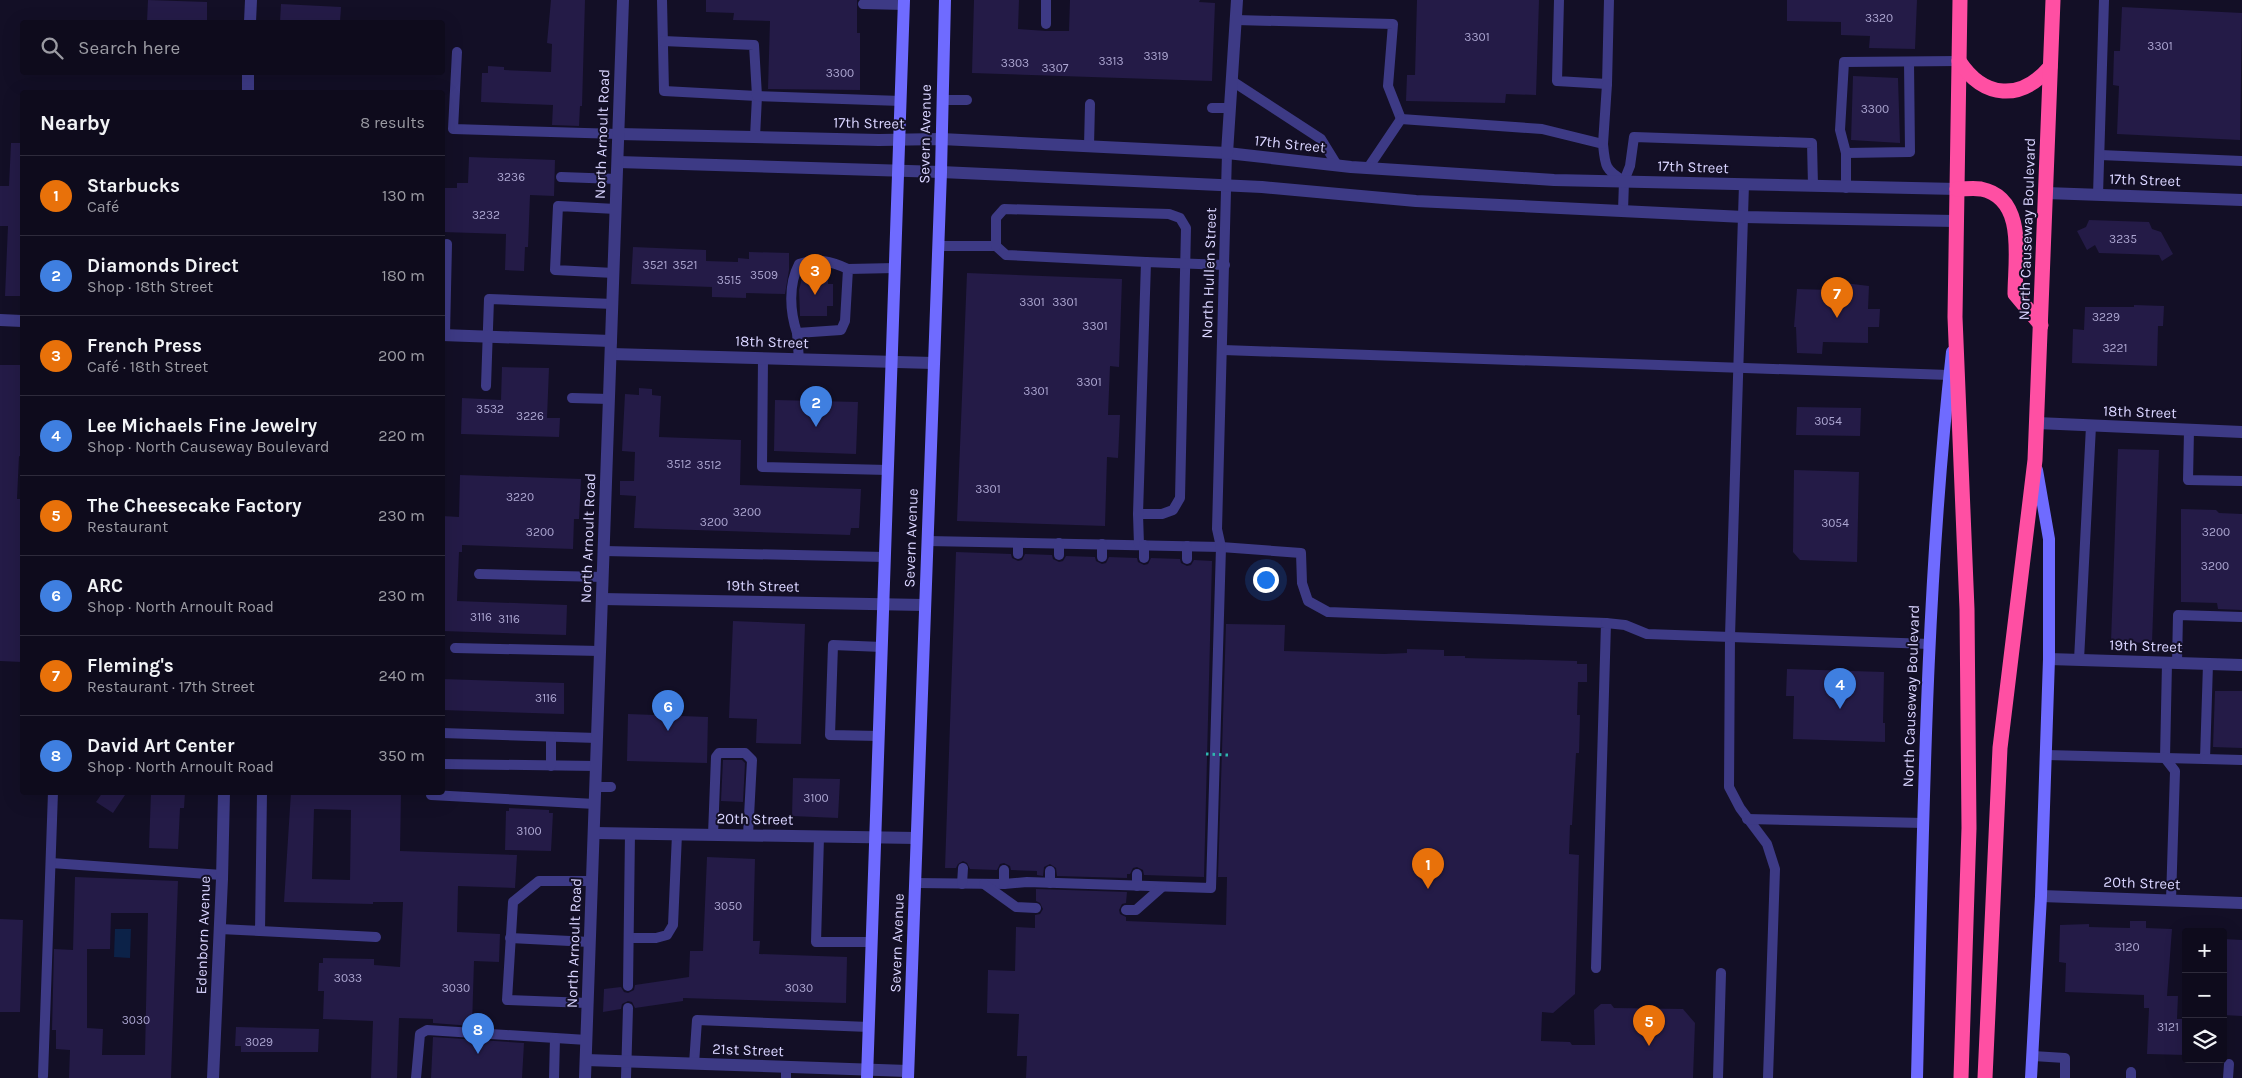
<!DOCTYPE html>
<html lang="en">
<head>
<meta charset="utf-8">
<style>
	body { margin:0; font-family:Karla,sans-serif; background:#1c1929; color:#f1f3f6 }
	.controls { position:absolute; right:15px; bottom:15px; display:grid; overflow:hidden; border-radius:5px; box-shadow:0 5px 20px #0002 }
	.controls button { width:45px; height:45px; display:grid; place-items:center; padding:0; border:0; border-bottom:1px solid #2e2b3b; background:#0e0b1c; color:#f1f3f6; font:25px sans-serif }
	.you { position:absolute; left:1265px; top:579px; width:18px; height:18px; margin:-12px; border:4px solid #fff; border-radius:50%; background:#1a73e8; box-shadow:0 0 0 8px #1a73e833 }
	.badge { display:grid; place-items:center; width:32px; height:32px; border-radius:50%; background:#db2777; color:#fff; font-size:16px; font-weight:700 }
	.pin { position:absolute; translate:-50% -41px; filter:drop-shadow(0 1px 2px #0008) }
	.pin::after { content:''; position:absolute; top:26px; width:18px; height:15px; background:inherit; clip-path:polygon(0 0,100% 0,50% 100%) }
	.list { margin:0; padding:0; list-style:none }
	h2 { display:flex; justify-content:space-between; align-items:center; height:65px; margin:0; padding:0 20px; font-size:21px }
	h2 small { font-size:16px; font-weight:400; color:#9b9ba3 }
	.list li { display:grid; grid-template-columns:32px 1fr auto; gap:15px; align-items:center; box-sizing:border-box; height:80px; padding:0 20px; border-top:1px solid #2e2b3b }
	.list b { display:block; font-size:19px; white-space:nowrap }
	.list p { margin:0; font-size:16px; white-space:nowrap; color:#9b9ba3 }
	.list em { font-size:16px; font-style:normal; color:#9b9ba3 }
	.icon { flex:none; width:28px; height:28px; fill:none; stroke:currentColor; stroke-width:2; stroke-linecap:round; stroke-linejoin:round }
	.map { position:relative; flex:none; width:2242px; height:1078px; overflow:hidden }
	.search { position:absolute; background:#0e0b1c; box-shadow:0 5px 20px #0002; left:20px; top:20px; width:425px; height:55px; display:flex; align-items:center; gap:12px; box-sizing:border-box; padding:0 18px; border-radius:5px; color:#9b9ba3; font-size:19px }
	.panel { position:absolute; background:#0e0b1c; box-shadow:0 5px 20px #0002; left:20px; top:90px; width:425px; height:705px; border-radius:5px }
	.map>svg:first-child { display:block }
	.water { fill:#0c2248 }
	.building { fill:#241b47; fill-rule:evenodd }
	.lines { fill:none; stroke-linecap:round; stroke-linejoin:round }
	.lane { stroke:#3d3a85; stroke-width:10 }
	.street { stroke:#3d3a85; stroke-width:12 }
	.secondary { stroke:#6f6bff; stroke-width:12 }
	.highway { stroke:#ff4fa3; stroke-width:15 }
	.path-bridge { stroke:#2fb8b0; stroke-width:3; stroke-dasharray:2.5 4; stroke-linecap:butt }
	.labels { text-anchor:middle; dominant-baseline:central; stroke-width:4; stroke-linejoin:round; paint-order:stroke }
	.number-label { font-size:12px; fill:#aca6d1 }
	.street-label { font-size:15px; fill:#d9d4ff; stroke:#130f26 }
</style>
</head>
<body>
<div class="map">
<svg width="2242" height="1078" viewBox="0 0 2242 1078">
	<rect width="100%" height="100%" fill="#130f26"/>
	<polygon class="water" points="115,929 131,929 130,958 114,957"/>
	<g class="building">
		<polygon points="148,0 207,2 207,22 147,22"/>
		<polygon points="551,0 585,0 582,106 580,106 579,126 552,125 553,105 481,102 482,73 488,73 488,66 504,67 504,70 551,72 552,44 547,43"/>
		<polygon points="706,0 857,0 857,33 860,33 860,90 768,89 770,21 733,20 734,13 706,12"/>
		<polygon points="974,0 1019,0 1018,29 1046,31 1069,31 1070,0 1200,0 1199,2 1215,3 1212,81 972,73"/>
		<polygon points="1417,0 1539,0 1536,95 1506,94 1505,103 1406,101 1407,75 1415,75"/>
		<polygon points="1787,0 1917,0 1915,49 1869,48 1870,36 1841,35 1841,22 1787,21"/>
		<polygon points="281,4 341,7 340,22 280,22"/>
		<polygon points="2122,7 2242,13 2240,140 2117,134 2119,86 2113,85 2114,51 2120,51"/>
		<polygon points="1853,76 1898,78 1900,143 1851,140"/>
		<polygon points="11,143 22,143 22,296 5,296 8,226 0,226 0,186 9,186"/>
		<polygon points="469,157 555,160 554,196 530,195 528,247 525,247 524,271 505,270 506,234 442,232 442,188 457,188 457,183 468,183"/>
		<polygon points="2089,220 2149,222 2152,229 2161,232 2173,254 2162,261 2159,255 2099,253 2095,245 2087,250 2077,231 2086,227"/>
		<polygon points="633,247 706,250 706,261 738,262 738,258 749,259 749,252 789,253 789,270 785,294 746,293 746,298 712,297 712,287 631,284"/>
		<polygon points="804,270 828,270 828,284 833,284 833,306 827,306 827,316 800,316 799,290"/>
		<polygon points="967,273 1122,279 1119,367 1110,366 1108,415 1120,415 1118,458 1107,457 1105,526 957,521"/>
		<polygon points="1844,283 1869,286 1868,309 1880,309 1879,327 1868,327 1868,343 1823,342 1822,354 1797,353 1796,327 1794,327 1797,289 1830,290 1830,284 1843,285"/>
		<polygon points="2134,305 2164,306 2163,326 2158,326 2157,366 2072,363 2073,329 2084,330 2085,307 2134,307"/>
		<polygon points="0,365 22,365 22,457 19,456 17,499 22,499 22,662 0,661"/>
		<polygon points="502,367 549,368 547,418 560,418 559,437 461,434 462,398 501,400"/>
		<polygon points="639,388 652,389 652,395 661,396 659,437 741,440 740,485 861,489 859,528 851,528 850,535 634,528 636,496 620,495 620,481 634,481 635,452 622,451 625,394 639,395"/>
		<polygon points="775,400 858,402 856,454 774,451"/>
		<polygon points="1797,407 1861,408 1860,436 1796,435"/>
		<polygon points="2118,449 2159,450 2152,643 2111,642"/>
		<polygon points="1794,470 1859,472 1857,562 1800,560 1793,552"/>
		<polygon points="460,475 581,479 579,519 574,519 573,549 462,545 462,552 459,552 457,601 567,605 566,635 442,631 442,516 459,517"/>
		<polygon points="2181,509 2216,510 2219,513 2242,514 2242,610 2218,609 2217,603 2181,602"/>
		<polygon points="956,552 1011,554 1012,558 1018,561 1022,560 1025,554 1052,555 1053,559 1059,562 1063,561 1066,556 1095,557 1096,561 1102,564 1106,563 1109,557 1137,558 1138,562 1144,565 1148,564 1151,558 1180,559 1181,563 1187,566 1191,565 1194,560 1212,561 1204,877 1144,875 1143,870 1137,867 1133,868 1130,874 1127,874 1127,878 1057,876 1056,868 1050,864 1044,867 1043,876 1037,875 1037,871 1011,870 1010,866 1004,863 1000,864 997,870 970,869 967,863 963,861 958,864 956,868 945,868"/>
		<polygon points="733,621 805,624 801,744 756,743 757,719 729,718"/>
		<polygon points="1226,624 1285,625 1284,651 1384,654 1407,653 1407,649 1444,650 1444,656 1465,656 1465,658 1577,661 1577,664 1587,664 1587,682 1578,682 1577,715 1580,715 1579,753 1576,753 1572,825 1570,825 1569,854 1579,855 1575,994 1553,1013 1542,1012 1541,1041 1570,1042 1572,1045 1595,1045 1594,1010 1601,1004 1611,1004 1614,1008 1683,1009 1695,1023 1693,1078 1026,1078 1027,1056 1017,1056 1019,1014 987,1013 988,970 1015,971 1016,927 1035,928 1035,915 1040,914 1043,909 1040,903 1036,901 1036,889 1127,892 1126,903 1122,904 1119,910 1120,914 1126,917 1126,921 1226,925 1227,877 1218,877"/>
		<polygon points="1787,669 1884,672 1883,723 1885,723 1885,742 1793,739 1794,696 1786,696"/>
		<polygon points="442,679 564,683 564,714 442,710"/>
		<polygon points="2215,691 2242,691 2242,748 2213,747"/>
		<polygon points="628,714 708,717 707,763 627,761"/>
		<polygon points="723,760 742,760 745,763 743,802 721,801"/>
		<polygon points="793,778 840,779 838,818 792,816"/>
		<polygon points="103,792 127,792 113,813 96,802"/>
		<polygon points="151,792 185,792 184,808 180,808 178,849 149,848"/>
		<path d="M291 792H401L400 851 517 855 515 888 458 886 457 932 500 934 499 962 474 961 472 1026 433 1023V1019L399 1018 397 1078H371L373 1021 323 1019 324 991H318L319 963H323V958L374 959V965L400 967 403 902H373V904L284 902ZM314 809 351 810 350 880 312 879Z"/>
		<polygon points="509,808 549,810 549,813 553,813 551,851 505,850 506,811 509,811"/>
		<polygon points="707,857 755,859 753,941 760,941 759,954 847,957 846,1003 683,998 683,1001 635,1008 632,1002 628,1001 622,1004 621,1009 603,1012 604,989 621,987 624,992 628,993 634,990 635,985 689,977 690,951 703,951"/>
		<path d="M75 877 178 881 171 1078H69L70 1050 56 1049V1030H52L54 949 73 950ZM111 913H148L145 1055H102L103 1029 87 1028V949H110Z"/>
		<polygon points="0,919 23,920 20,1012 0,1012"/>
		<polygon points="2130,921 2146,921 2146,928 2172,929 2167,996 2178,996 2177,1019 2186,1019 2186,1055 2147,1054 2149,1008 2144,1008 2144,995 2065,992 2066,963 2059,962 2060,925 2089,924 2089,927 2130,928"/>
		<polygon points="2223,939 2242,940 2242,1016 2223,1015"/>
		<polygon points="236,1027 319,1029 318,1052 241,1052 241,1046 235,1046"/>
		<polygon points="433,1037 524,1043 522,1078 431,1078"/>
	</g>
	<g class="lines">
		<g class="lane">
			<polyline points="662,0 664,91 757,96 755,137"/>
			<polyline points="1559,0 1557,81 1607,84 1609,0"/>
			<polyline points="863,4 904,5"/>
			<polyline points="1236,20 1393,24 1388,86 1401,119"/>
			<polyline points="1046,24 1046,0"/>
			<polyline points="663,41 754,45 757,96 901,101"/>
			<polyline points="457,52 453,129 619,134"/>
			<polyline points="1232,81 1321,139 1337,165"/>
			<polyline points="942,100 967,100"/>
			<polyline points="1212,108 1230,108"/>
			<path d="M1401 119 1542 129 1603 144C1605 166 1605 170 1624 181"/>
			<polyline points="1603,144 1607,84"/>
			<polyline points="1089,146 1090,104"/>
			<polyline points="1846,153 1910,152 1909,62"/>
			<polyline points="2100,155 2242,161"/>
			<polyline points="1368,168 1401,119"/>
			<polyline points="561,177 617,179"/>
			<polyline points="1744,184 1730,636 1729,787 1740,808 1767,844 1775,869 1768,1078"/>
			<polyline points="1846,188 1846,153 1840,130 1844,62 1959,61"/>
			<polyline points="2098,195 2104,0"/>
			<polyline points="1623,211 1624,181 1630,166 1634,137 1812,143 1813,186"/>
			<polyline points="938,246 996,246 1006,255 1146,262"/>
			<polyline points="996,246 996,218 1004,209 1169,214 1180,218 1186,228 1180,498 1173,510 1162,514 1138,514"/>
			<polyline points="614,273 555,270 558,206 616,209"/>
			<path d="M797 333C790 312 788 285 799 264 817 258 831 261 848 269"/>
			<polyline points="445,335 447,244"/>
			<polyline points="1223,350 1949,375"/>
			<polyline points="763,358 762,467 888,470"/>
			<polyline points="799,360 797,333 841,330 845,321 848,269 895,268"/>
			<polyline points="486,386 489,299 613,304"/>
			<polyline points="572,398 609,399"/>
			<polyline points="2189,430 2188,480 2242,481"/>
			<polyline points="927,541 1221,547 1301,553 1302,583 1308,601 1328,612 1606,623 1596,968"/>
			<polyline points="1059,543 1059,555"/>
			<polyline points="1102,544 1102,557"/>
			<polyline points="1139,545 1138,514 1146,262 1225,265"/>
			<polyline points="1144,545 1144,558"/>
			<polyline points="1187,546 1187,559"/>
			<polyline points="604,551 885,557"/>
			<polyline points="1018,554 1018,543"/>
			<polyline points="479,574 603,577"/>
			<polyline points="1606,623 1625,625 1647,634 1930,644"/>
			<polyline points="455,648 600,651"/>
			<polyline points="2079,660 2091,426"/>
			<polyline points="2167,663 2165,758 2175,771 2171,900"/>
			<polyline points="2177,663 2178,615 2242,617"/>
			<polyline points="442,733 597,738"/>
			<polyline points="879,736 830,735 833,645 882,647"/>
			<polyline points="2046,755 2205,759 2208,664"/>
			<polyline points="2205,759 2242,760"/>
			<polyline points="442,764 596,766"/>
			<polyline points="551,766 551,737"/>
			<polyline points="596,787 611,787"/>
			<polyline points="431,795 595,804"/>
			<polyline points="1747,819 1924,823"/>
			<polyline points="713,835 716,757 719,753 745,753 752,760 748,835"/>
			<polyline points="819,837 816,942 872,942"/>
			<polyline points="51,863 222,875"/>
			<polyline points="1050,871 1050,883"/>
			<polyline points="1137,874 1137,886"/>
			<polyline points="915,883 1004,884 1027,882 1211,888 1221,547 1217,529 1227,153"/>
			<polyline points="962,884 963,868"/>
			<polyline points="984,884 1016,907 1036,908"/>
			<polyline points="1004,884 1004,870"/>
			<polyline points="1126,910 1136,910 1162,887"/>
			<polyline points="220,929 260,931 262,792"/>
			<polyline points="260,931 376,937"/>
			<polyline points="510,938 590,942"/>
			<polyline points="629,938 656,938 667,935 673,925 677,834"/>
			<polyline points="628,986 630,833"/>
			<polyline points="588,1003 507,1000 513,902 539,881 592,881"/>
			<polyline points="2033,1056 2065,1058 2065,1078"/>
			<polyline points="694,1064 697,1020 869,1027"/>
			<polyline points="43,1076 53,792"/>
			<polyline points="416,1078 420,1034 427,1030 587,1040"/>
			<polyline points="554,1078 555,1038"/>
			<polyline points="626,1078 628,1008"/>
			<polyline points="786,1078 786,1067"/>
			<polyline points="1718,1078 1721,973"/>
			<polyline points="2131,1078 2131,1072"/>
			<polyline points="2228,1078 2229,1064"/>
		</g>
		<g class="street">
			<polyline points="250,22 251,0"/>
			<polyline points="248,92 248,72"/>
			<polyline points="619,134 879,140 941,139 1227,153 1351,167 1554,180 1957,189"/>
			<polyline points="1227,153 1237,0"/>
			<polyline points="618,162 941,172 1262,187 1416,201 1744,217 1955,221"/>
			<polyline points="2046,193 2242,200"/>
			<polyline points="0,320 22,321"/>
			<polyline points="442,335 611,341"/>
			<polyline points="611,354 933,363"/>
			<polyline points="2037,423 2242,432"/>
			<polyline points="602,599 924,605"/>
			<polyline points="2049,659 2242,665"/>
			<polyline points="594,833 916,838"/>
			<polyline points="2041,896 2242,903"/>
			<polyline points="586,1060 908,1071"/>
			<polyline points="213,1078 222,879 224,792"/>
			<polyline points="585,1078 623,0"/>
		</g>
		<g class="secondary">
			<polyline points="867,1078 904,0"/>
			<polyline points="908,1078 941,172 945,0"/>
			<path d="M1917 1078C1923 836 1925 593 1952 352"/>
			<polyline points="2031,1078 2041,896 2049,659 2049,539 2037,470"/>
		</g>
		<g class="highway">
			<polyline points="1960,0 1955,317 1967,609 1969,828 1961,1078"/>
			<path d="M1959 61C1984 99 2021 101 2050 67"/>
			<path d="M1957 189C1965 189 1974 188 1981 189 2027 198 2015 260 2015 294L2041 325"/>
			<polyline points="1985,1078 2000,748 2035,460 2053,0"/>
		</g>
		<polyline class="path-bridge" points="1206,754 1228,755"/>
	</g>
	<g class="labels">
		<g class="number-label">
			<text x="1879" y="18">3320</text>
			<text x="1477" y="37">3301</text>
			<text x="2160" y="46">3301</text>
			<text x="1156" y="56">3319</text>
			<text x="1111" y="61">3313</text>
			<text x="1015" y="63">3303</text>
			<text x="1055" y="68">3307</text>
			<text x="840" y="73">3300</text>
			<text x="1875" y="109">3300</text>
			<text x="511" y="177">3236</text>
			<text x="486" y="215">3232</text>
			<text x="2123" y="239">3235</text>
			<text x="655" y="265">3521</text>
			<text x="685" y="265">3521</text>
			<text x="764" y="275">3509</text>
			<text x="729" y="280">3515</text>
			<text x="1032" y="302">3301</text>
			<text x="1065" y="302">3301</text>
			<text x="2106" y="317">3229</text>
			<text x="1095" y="326">3301</text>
			<text x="2115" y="348">3221</text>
			<text x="1089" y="382">3301</text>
			<text x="1036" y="391">3301</text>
			<text x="490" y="409">3532</text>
			<text x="530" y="416">3226</text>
			<text x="1828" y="421">3054</text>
			<text x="679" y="464">3512</text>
			<text x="709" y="465">3512</text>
			<text x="988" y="489">3301</text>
			<text x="520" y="497">3220</text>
			<text x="747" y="512">3200</text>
			<text x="714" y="522">3200</text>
			<text x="1835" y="523">3054</text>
			<text x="540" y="532">3200</text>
			<text x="2216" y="532">3200</text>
			<text x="2215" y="566">3200</text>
			<text x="481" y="617">3116</text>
			<text x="509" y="619">3116</text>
			<text x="546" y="698">3116</text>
			<text x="816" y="798">3100</text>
			<text x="529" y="831">3100</text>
			<text x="728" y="906">3050</text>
			<text x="2127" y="947">3120</text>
			<text x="348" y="978">3033</text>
			<text x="456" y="988">3030</text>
			<text x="799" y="988">3030</text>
			<text x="136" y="1020">3030</text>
			<text x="2168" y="1027">3121</text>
			<text x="259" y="1042">3029</text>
		</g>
		<g class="street-label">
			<text transform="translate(869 123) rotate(1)">17th Street</text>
			<text transform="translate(602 134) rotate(-88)">North Arnoult Road</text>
			<text transform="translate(925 134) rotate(-89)">Severn Avenue</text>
			<text transform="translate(1290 144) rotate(6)">17th Street</text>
			<text transform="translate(1693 167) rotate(2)">17th Street</text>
			<text transform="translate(2145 180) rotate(2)">17th Street</text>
			<text transform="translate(2027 229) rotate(-88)">North Causeway Boulevard</text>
			<text transform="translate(1209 273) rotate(-88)">North Hullen Street</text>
			<text transform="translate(772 342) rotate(2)">18th Street</text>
			<text transform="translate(2140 412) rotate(2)">18th Street</text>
			<text transform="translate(588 538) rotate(-88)">North Arnoult Road</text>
			<text transform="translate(911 538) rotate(-88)">Severn Avenue</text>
			<text transform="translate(763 586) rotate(1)">19th Street</text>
			<text transform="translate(2146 646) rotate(2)">19th Street</text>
			<text transform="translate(1911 696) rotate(-88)">North Causeway Boulevard</text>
			<text transform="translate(755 819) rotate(1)">20th Street</text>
			<text transform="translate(2142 883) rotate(2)">20th Street</text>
			<text transform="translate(203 935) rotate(-88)">Edenborn Avenue</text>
			<text transform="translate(574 943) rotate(-88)">North Arnoult Road</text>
			<text transform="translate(897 943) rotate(-88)">Severn Avenue</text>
			<text transform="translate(748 1050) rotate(2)">21st Street</text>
		</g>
	</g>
</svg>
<div class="controls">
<button>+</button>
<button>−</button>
<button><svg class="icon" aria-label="layers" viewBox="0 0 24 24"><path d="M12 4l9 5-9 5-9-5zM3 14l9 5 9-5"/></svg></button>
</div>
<div class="you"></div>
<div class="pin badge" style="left:1428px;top:889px;background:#e8710a">1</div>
<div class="pin badge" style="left:816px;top:427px;background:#3f7fe0">2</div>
<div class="pin badge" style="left:815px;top:295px;background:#e8710a">3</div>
<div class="pin badge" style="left:1840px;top:709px;background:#3f7fe0">4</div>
<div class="pin badge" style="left:1649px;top:1046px;background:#e8710a">5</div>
<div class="pin badge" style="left:668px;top:731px;background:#3f7fe0">6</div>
<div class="pin badge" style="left:1837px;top:318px;background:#e8710a">7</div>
<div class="pin badge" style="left:478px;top:1054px;background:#3f7fe0">8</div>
<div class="search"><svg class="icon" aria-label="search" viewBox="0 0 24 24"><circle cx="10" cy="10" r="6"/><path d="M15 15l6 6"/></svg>Search here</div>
<section class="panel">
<h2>Nearby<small>8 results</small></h2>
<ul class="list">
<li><span class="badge" style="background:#e8710a">1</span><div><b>Starbucks</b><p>Café</p></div><em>130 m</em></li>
<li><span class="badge" style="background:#3f7fe0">2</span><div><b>Diamonds Direct</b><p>Shop · 18th Street</p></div><em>180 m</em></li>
<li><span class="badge" style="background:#e8710a">3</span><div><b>French Press</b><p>Café · 18th Street</p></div><em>200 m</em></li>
<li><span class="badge" style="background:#3f7fe0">4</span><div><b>Lee Michaels Fine Jewelry</b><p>Shop · North Causeway Boulevard</p></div><em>220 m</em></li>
<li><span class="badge" style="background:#e8710a">5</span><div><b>The Cheesecake Factory</b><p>Restaurant</p></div><em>230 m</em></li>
<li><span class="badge" style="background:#3f7fe0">6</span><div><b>ARC</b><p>Shop · North Arnoult Road</p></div><em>230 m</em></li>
<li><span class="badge" style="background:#e8710a">7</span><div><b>Fleming's</b><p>Restaurant · 17th Street</p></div><em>240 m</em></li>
<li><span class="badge" style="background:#3f7fe0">8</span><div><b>David Art Center</b><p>Shop · North Arnoult Road</p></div><em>350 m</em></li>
</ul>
</section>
</div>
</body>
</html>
